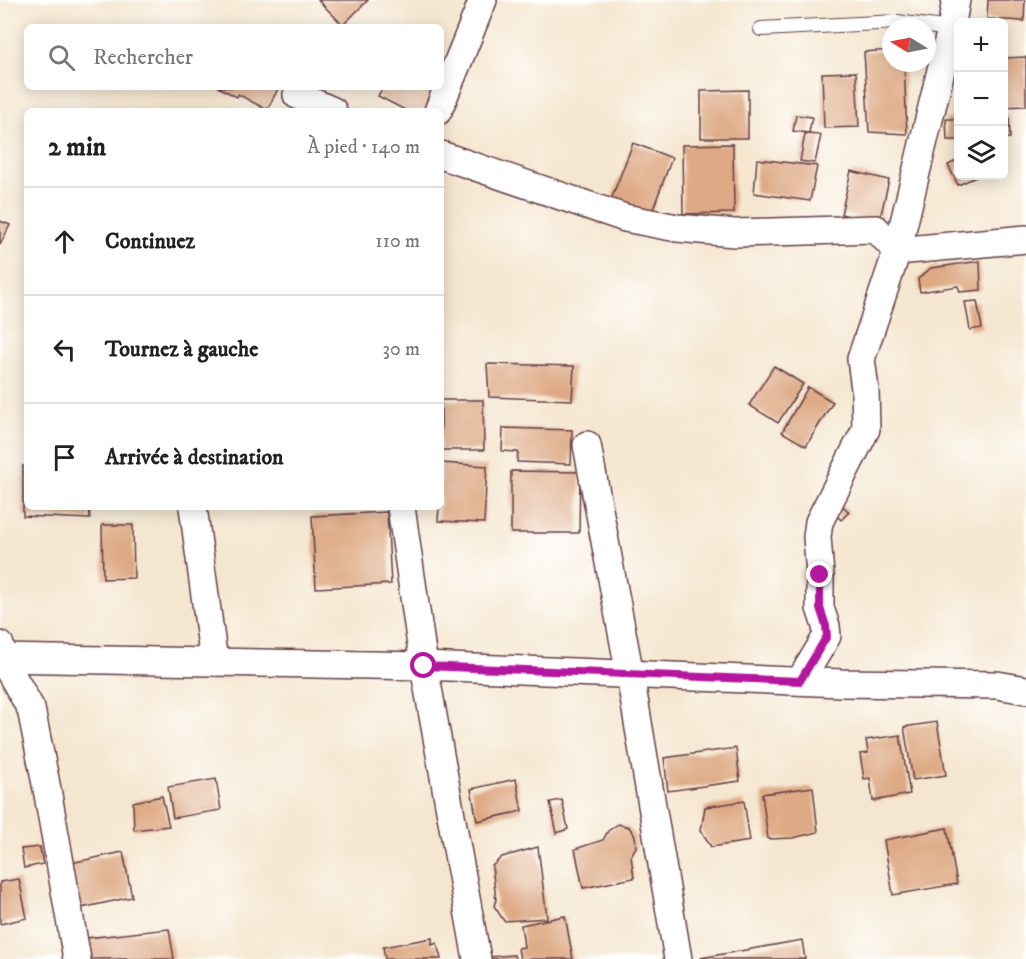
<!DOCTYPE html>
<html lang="fr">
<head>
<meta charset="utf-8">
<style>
	body { margin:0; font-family:"IM FELL DW Pica",serif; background:#f2f2f2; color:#222 }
	.controls { position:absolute; right:18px; top:18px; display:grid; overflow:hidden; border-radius:9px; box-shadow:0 3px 15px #0003 }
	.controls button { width:54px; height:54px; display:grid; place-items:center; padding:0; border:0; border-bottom:2px solid #e0e0e0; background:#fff; color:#222; font:30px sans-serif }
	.compass { position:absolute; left:882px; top:18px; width:54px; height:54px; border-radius:50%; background:#fff; box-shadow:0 3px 15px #0003; rotate:280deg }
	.stop { position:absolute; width:18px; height:18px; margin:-14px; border:4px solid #b5179e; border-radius:50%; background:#fff }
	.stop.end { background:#b5179e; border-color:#fff; box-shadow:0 2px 6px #0008 }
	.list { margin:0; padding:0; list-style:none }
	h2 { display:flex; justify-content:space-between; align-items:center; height:78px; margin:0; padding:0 24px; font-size:26px }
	h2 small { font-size:20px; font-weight:400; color:#767676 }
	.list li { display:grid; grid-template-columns:39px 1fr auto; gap:18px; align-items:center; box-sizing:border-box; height:108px; padding:0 24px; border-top:2px solid #e0e0e0 }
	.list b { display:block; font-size:22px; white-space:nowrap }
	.list em { font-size:20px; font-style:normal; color:#767676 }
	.icon { flex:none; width:33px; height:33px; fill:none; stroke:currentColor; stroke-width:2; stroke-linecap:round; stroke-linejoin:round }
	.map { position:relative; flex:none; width:1026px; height:959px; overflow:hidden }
	.search { position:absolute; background:#fff; box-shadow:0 3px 15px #0003; left:24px; top:24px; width:420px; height:66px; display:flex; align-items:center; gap:15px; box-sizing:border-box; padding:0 21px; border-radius:9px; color:#767676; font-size:22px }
	.panel { position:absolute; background:#fff; box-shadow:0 3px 15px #0003; left:24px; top:108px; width:420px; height:402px; border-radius:9px }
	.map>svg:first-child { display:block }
	.building { fill:#deaa85 }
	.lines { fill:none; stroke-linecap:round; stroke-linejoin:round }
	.lane-casing { stroke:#643d44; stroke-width:16 }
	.street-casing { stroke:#643d44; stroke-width:30 }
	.lane { stroke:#fff; stroke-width:14 }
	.street { stroke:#fff; stroke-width:27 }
	.route { stroke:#b5179e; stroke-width:8 }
</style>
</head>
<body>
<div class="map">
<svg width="1026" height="959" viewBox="0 0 1026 959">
	<rect width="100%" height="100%" fill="#fff"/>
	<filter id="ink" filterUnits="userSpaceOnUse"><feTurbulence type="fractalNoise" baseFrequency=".0167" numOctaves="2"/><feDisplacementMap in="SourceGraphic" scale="12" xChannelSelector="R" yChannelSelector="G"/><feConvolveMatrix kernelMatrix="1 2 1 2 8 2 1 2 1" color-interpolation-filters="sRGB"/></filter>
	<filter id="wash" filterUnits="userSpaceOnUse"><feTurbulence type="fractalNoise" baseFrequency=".008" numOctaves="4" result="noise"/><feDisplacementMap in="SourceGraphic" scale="24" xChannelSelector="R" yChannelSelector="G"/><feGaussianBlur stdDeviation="1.35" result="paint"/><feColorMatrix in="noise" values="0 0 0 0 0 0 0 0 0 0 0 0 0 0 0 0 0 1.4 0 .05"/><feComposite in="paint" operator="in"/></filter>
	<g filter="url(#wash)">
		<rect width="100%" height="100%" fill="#f5e6cf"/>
		<g id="blocks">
			<g class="building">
				<polygon points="318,0 368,0 343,25"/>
				<polygon points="988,0 1025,0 1024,21 987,19"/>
				<polygon points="891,50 891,63 904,63 907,134 869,132 864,52"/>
				<polygon points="1026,57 1026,106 1004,107 1004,58"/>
				<polygon points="856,72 859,127 824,128 822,73"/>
				<polygon points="218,87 279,87 267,110 238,94 237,97"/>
				<polygon points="383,87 440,87 428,109 407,111 378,96"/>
				<polygon points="748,90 748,138 701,138 701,91"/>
				<polygon points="796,115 812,117 809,133 793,131"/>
				<polygon points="1009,116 1010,138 1004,138 1004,117"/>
				<polygon points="946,119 958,119 958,140 947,140"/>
				<polygon points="805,134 821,135 815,163 800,161"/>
				<polygon points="633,143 672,158 650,217 609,205"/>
				<polygon points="733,144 734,213 683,214 682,145"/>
				<polygon points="757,159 817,166 810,201 754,193"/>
				<polygon points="958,160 958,176 978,176 958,185 948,165"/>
				<polygon points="851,171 889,180 879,223 841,214"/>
				<polygon points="0,221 10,225 0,245"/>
				<polygon points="980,261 981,290 960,292 958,286 920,292 918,279 931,268"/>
				<polygon points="977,301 982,328 970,330 965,302"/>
				<polygon points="487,364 574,366 572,400 489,397"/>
				<polygon points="774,366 803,384 778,423 749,405"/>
				<polygon points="808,387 833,402 806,446 782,432"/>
				<polygon points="441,400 483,400 484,450 441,450"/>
				<polygon points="503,428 572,430 571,464 517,462 518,452 502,451"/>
				<polygon points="441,463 487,466 484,523 438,521 439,507 441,507"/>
				<polygon points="23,466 27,466 27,507 89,507 90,519 23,516"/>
				<polygon points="511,471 580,472 579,533 511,533"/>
				<polygon points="843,506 849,512 841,520 835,514"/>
				<polygon points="387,512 391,584 316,588 312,516"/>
				<polygon points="102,525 133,525 134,578 103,579"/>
				<polygon points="937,722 946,775 913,780 904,727"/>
				<polygon points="900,735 910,794 873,801 870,778 864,779 860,754 868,753 866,740"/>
				<polygon points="736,748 740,781 668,791 664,758"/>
				<polygon points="216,779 221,810 173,818 168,787"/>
				<polygon points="516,779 522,811 477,821 471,789"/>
				<polygon points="813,787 818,832 793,838 768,839 762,794"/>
				<polygon points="162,796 169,826 134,830 133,802"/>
				<polygon points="562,800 568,829 557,833 550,802"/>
				<polygon points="744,801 750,841 711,847 701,830 705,807"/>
				<polygon points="618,824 629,827 635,836 636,847 631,856 634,878 583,888 575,849 603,840 608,831"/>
				<polygon points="947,828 957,884 893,895 884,840"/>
				<polygon points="40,847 43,864 24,868 21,849"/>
				<polygon points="538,847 547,918 504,921 494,906 496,900 492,866 502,857"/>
				<polygon points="123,852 132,897 81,908 71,863"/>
				<polygon points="19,879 27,918 0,924 0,882"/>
				<polygon points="565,916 573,959 520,959 518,948 524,947 521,925"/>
				<polygon points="169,929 174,959 91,959 87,938"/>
				<polygon points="432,938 432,945 437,943 441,959 385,959 383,947"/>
				<polygon points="802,940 805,959 701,959 701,958"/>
				<polygon points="514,955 515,959 489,959 489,957"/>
			</g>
		</g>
	</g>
	<g filter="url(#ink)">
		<use href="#blocks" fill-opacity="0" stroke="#643d44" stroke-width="1.5"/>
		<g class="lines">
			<g class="lane-casing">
				<polyline id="lane" points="761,29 897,22 951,29"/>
			</g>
			<g class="street-casing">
				<g id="street">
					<polyline points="297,95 333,111"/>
					<polyline points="438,111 483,0"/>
					<polyline points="441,155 625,218 677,228 735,233 876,229 897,251 1026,239"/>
					<polyline points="587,445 630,675 678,959"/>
					<polyline points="193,507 214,662"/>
					<polyline points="401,507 424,666 477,959"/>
					<polyline points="0,645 2,658 31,709 47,789 77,959"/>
					<polyline points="0,658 424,666 842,683 997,685 1026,690"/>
					<polyline points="800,681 827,636 826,626 820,608 820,575 817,537 819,522 866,429 865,389 861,359 897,251 951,29 956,0"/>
				</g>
			</g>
			<use href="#lane" class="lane"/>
			<use href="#street" class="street"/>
		</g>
	</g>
	<g class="lines" filter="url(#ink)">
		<polyline class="route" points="424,666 800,681 827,636 826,626 820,608 820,575"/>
	</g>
</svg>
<div class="controls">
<button>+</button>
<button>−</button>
<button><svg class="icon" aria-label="layers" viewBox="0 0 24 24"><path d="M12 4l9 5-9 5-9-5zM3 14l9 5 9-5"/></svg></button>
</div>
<svg class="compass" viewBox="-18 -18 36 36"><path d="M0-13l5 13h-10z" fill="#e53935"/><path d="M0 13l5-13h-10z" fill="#767676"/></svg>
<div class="stop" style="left:424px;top:666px"></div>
<div class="stop end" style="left:820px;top:575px"></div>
<div class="search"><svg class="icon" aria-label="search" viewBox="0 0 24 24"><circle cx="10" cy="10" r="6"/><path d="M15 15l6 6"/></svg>Rechercher</div>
<section class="panel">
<h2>2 min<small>À pied · 140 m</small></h2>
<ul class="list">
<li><svg class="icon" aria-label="ahead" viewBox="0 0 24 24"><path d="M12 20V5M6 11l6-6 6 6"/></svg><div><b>Continuez</b></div><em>110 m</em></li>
<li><svg class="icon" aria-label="left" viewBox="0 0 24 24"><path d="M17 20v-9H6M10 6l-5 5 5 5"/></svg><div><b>Tournez à gauche</b></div><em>30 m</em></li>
<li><svg class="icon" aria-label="arrive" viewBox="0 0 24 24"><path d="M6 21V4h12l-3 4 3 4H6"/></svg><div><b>Arrivée à destination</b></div></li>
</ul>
</section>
</div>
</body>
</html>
